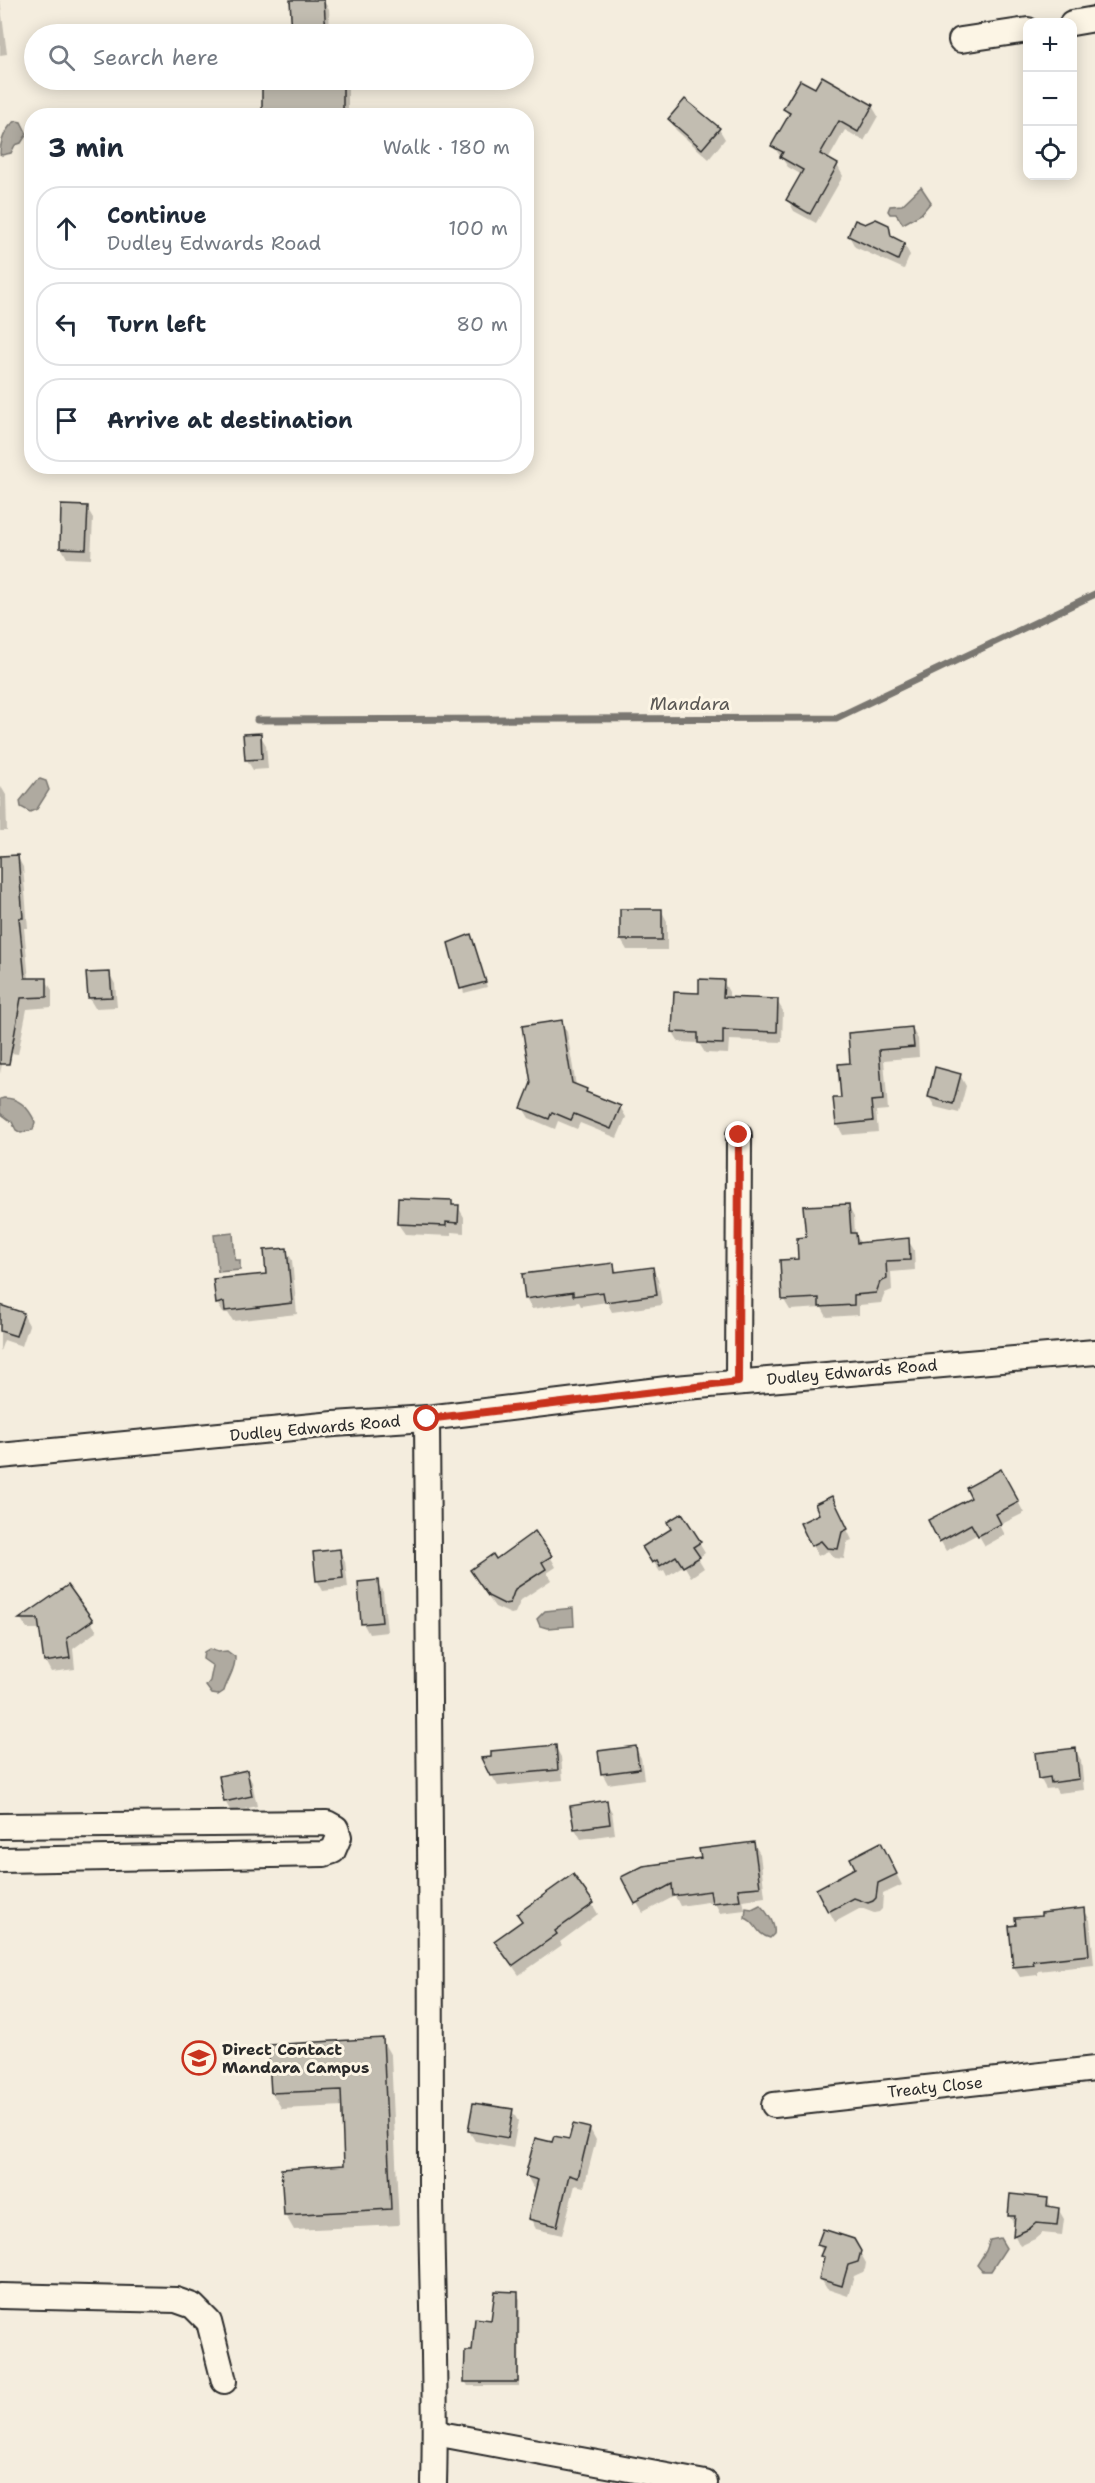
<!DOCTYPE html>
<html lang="en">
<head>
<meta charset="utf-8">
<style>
	body { margin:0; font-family:"Shantell Sans",sans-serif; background:#f2f2f3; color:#1f2937 }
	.controls { position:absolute; right:18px; top:18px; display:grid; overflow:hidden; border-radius:12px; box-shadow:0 3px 15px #0003 }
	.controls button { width:54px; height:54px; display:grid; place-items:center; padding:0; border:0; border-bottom:2px solid #e0e1e3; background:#fff; color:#1f2937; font:30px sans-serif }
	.stop { position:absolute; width:18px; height:18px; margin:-14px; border:4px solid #c8321e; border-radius:50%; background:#fff }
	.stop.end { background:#c8321e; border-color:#fff; box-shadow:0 2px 6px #0008 }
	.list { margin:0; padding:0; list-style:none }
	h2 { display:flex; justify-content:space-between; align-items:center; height:78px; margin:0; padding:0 24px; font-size:26px }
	h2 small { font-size:20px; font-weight:400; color:#747a83 }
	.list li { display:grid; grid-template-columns:39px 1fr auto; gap:18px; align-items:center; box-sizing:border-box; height:84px; margin:0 12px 12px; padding:0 12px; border:2px solid #e0e1e3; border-radius:24px }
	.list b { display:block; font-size:22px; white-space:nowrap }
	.list p { margin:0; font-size:20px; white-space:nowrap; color:#747a83 }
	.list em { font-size:20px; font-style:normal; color:#747a83 }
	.icon { flex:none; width:33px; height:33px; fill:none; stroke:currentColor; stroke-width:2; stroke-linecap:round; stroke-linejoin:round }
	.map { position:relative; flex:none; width:1095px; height:2483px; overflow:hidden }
	.search { position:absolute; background:#fff; box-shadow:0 3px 15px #0003; left:24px; top:24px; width:510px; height:66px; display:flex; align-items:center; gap:15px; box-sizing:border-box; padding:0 21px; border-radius:33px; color:#747a83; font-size:22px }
	.panel { position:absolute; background:#fff; box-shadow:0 3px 15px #0003; left:24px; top:108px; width:510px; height:366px; border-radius:24px }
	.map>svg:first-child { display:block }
	.water { fill:#afaaa0; stroke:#7a7771; stroke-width:1.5 }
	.shadow { fill:#0003 }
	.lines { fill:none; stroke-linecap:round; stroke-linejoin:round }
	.stream { stroke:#7a7771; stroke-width:7 }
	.building { fill:#c2bdb1; stroke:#2b2b2b; stroke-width:1.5 }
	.minor-casing { stroke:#2b2b2b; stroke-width:28 }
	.minor { stroke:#fcf5e5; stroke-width:24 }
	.route { stroke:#c8321e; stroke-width:8 }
	.labels { text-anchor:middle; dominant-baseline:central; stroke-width:6; stroke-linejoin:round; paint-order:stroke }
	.street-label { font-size:16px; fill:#2b2b2b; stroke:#fcf5e5 }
	.poi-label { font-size:16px; font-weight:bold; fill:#2b2b2b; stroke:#fcf5e5; text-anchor:start }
	.water-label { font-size:18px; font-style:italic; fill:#595754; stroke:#fcf5e5 }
</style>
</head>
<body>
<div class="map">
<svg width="1095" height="2483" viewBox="0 0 1095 2483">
	<rect width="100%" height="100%" fill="#f4edde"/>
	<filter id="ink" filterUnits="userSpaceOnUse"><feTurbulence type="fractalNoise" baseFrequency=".0167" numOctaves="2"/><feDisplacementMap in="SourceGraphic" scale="12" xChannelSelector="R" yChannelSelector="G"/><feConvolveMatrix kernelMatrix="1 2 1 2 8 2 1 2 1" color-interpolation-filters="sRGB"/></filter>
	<g filter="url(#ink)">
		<g class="water">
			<path d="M16 121 21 122 27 134 21 143 15 145 11 153 2 155 0 154C0 143 5 127 16 121Z"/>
			<polygon points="921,187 931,202 921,214 903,224 896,214 890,214 888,211 890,206 902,205"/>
			<polygon points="40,779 46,781 49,790 37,809 30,812 21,807 20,801 36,781"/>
			<path d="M4 1098C20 1098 29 1108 35 1122L33 1130 21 1133 16 1130 12 1122 0 1113V1099Z"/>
			<polygon points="233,1233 235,1260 240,1260 240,1270 218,1272 214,1235"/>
			<polygon points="573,1608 574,1626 547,1628 540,1626 537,1619 545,1611"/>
			<path d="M209 1649 218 1652 227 1651 235 1657C236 1669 227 1680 224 1691L218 1695 212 1694 206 1686 210 1681 213 1666 203 1659 204 1652Z"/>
			<path d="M760 1905C767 1912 776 1924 774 1934L770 1938C755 1934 757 1922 745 1918L746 1908 752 1909Z"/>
			<polygon points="1000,2238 1006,2248 991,2271 982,2271 977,2265 986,2251 990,2240"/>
		</g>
		<g class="shadow">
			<polygon points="0,0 7,54 0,55"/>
			<polygon points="323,0 329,9 330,34 293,34 291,1"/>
			<polygon points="263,80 343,80 348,88 348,116 264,116"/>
			<polygon points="816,90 872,106 878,116 864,141 845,130 828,160 837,165 843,176 816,223 794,211 788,200 802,175 788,167 773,146 789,117 785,109"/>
			<polygon points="670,120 719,129 725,139 709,159 676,130"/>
			<polygon points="865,226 888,226 894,240 904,244 910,255 904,269 855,247 849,236"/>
			<polygon points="87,508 93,518 91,559 67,558 61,547"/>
			<polygon points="260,735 266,745 268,769 253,770 247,760"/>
			<polygon points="0,785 6,795 7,831 0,831"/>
			<polygon points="17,856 23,867 28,928 24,928 29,980 46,980 52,990 52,1007 27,1009 18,1054 4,1052 0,1074 0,858"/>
			<polygon points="661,910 667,921 667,950 627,950 621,940"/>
			<polygon points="471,935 487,987 464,993 450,944"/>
			<polygon points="109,973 115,984 117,1007 95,1008 89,998 87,975"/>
			<polygon points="723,981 729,992 729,999 777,1001 783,1011 782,1042 729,1040 728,1054 705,1053 699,1043 679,1042 673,1032 700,994"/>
			<polygon points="561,1021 567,1032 576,1086 586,1090 589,1095 620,1107 626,1117 617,1138 580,1123 577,1129 558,1121 555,1129 529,1118 523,1108"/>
			<polygon points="912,1029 918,1039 919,1057 884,1060 888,1110 876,1111 878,1132 843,1135 837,1124 852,1064"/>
			<polygon points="960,1075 966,1086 959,1113 935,1107 929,1097"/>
			<polygon points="451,1202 454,1206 458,1207 464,1217 464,1233 451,1232 451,1236 405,1234 398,1224"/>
			<polygon points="848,1205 854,1216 855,1234 861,1244 908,1240 914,1250 915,1270 891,1272 892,1290 885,1293 881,1303 859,1305 859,1315 827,1317 822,1308 790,1310 784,1300 807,1238"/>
			<polygon points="286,1250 292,1260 297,1314 233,1321 228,1313 223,1313 217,1303 268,1275"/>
			<polygon points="613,1264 618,1273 652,1268 658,1279 662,1305 612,1312 607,1302 581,1306 579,1302 532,1309 526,1299"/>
			<polygon points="0,1306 23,1314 29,1325 22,1346 4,1340 0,1351"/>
			<polygon points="1007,1481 1024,1513 1000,1525 1005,1535 985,1546 978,1534 946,1551 930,1521"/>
			<polygon points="837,1508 852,1540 847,1542 844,1559 835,1558 828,1551 818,1556 802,1524"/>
			<polygon points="682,1515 705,1553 698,1558 704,1568 691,1577 684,1565 667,1576 664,1570 660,1572 644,1547 672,1529"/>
			<polygon points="339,1550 345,1561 348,1588 323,1591 317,1580"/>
			<polygon points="550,1556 556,1567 547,1573 551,1580 521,1600 515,1613 511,1614 495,1607 477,1581"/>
			<polygon points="377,1582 383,1592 387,1632 369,1634 363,1623"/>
			<polygon points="67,1587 97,1631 73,1649 75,1669 51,1672 45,1661 41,1629 27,1629 21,1619"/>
			<polygon points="555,1746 561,1757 563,1780 498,1786 492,1776"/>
			<polygon points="635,1747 641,1758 644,1779 608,1784 602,1773"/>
			<polygon points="1075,1750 1081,1760 1084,1790 1058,1793 1055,1788 1046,1789 1040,1778"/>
			<polygon points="246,1772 252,1782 257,1806 231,1812 225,1801"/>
			<polygon points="606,1802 612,1812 615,1834 581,1839 575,1829 572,1807"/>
			<polygon points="754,1844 760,1854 765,1897 743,1900 745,1910 720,1913 714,1901 680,1906 675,1896 643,1913 637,1903 703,1859"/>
			<polygon points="886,1854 902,1885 883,1894 882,1909 879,1912 874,1913 861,1908 835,1922 829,1911"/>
			<polygon points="592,1904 598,1914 560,1942 562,1945 519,1975 502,1951"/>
			<polygon points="1084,1910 1090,1920 1094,1965 1038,1971 1038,1975 1020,1977 1014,1967"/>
			<polygon points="382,2040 391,2056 399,2225 294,2230 285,2214 346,2167 343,2106 282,2109 272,2093 270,2046"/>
			<polygon points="512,2111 518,2121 513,2148 475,2141 469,2131"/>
			<polygon points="590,2129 596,2140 584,2187 575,2185 562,2235 536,2229 530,2218 538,2188 533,2187 527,2176 553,2144 570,2141"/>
			<polygon points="1047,2199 1052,2208 1058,2209 1064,2219 1062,2235 1042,2233 1035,2239 1020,2246 1015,2236 1016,2227 1009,2216"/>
			<polygon points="853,2240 866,2263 865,2269 863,2272 854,2276 848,2296 827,2289 821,2279 825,2261 819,2244"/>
			<polygon points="517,2294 520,2299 519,2386 468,2386 465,2381 474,2352 493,2321"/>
		</g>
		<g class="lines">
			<polyline class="stream" points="257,720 836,718 1095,594"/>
		</g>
		<g class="building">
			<polygon points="290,0 324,0 326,34 292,34"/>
			<polygon points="822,76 873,105 858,132 839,121 820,154 838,164 810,214 786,200 803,170 780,157 783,152 771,146 790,113 783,109 800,80 815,88"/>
			<rect x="262" y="80" width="81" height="36"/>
			<polygon points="685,99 720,128 702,149 668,119"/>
			<polygon points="876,219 889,225 891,236 905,243 898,260 848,236 855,220 865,224"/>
			<polygon points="61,505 88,506 86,549 60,548"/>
			<polygon points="261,733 262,759 245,760 243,734"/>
			<polygon points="18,855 23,918 19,918 25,978 47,978 47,997 21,998 9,1064 0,1064 0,856"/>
			<rect x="620" y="909" width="42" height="31"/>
			<polygon points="471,934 486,982 460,989 448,943"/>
			<polygon points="110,972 112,997 88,998 86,973"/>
			<polygon points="699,979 724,980 723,997 778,999 777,1032 723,1030 723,1044 698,1043 698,1033 672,1032 674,992 699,993"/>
			<polygon points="562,1020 572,1083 587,1089 586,1092 621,1106 611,1129 574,1114 571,1120 552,1112 549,1119 521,1108 531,1083 522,1026"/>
			<polygon points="912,1027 914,1047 879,1050 883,1100 871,1101 873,1121 836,1125 833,1098 841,1098 838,1064 850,1063 848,1033"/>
			<polygon points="935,1067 961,1074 953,1104 928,1097"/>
			<polygon points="398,1198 452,1200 452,1205 459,1205 458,1223 446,1222 446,1226 397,1224"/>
			<polygon points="849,1204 851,1233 856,1233 857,1243 909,1238 910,1260 886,1261 887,1279 880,1282 876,1293 854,1295 854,1305 819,1307 819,1298 782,1300 780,1260 798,1259 797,1238 806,1237 803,1206"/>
			<polygon points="287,1248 292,1303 225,1311 224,1302 216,1304 213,1279 266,1274 264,1250"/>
			<polygon points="614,1263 615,1272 653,1267 657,1295 605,1302 603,1292 573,1296 573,1292 525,1299 522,1274"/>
			<polygon points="0,1305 24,1313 16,1336 0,1331"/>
			<polygon points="1001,1469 1019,1502 996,1514 1001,1524 978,1536 971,1524 939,1542 928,1520 971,1498 966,1488"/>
			<polygon points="832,1496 848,1529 842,1532 838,1549 827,1548 821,1541 811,1546 800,1523 819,1514 815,1504"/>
			<polygon points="682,1513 701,1542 693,1547 700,1557 683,1567 676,1556 660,1566 657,1560 652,1563 642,1547 671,1529 667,1522"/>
			<polygon points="535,1531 552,1556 542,1562 546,1569 515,1589 510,1603 504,1604 488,1596 470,1570 493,1554 496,1559"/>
			<polygon points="340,1549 343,1578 316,1581 313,1552"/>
			<polygon points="378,1580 382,1622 361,1624 358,1582"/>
			<polygon points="68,1585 93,1620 67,1638 70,1658 44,1662 38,1619 19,1619"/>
			<polygon points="556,1745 558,1770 490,1776 481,1758 491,1757 491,1751"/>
			<polygon points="636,1746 639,1769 601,1774 598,1751"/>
			<polygon points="1076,1748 1079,1779 1051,1783 1050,1777 1038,1779 1035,1753"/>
			<polygon points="247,1770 252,1796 224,1802 219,1776"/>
			<polygon points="607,1800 610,1824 574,1829 570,1806"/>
			<polygon points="754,1842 760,1887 738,1889 740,1900 712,1903 710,1891 673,1896 672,1884 635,1904 621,1877 643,1866 701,1858 699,1849"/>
			<polygon points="881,1842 897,1874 878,1883 876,1898 873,1901 868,1903 854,1898 828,1912 816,1889 855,1868 850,1858"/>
			<polygon points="573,1874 594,1903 555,1931 557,1934 512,1966 494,1941 522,1921 517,1914"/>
			<polygon points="1085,1908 1089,1955 1033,1961 1034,1965 1013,1967 1009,1926 1016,1925 1015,1918 1041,1916 1041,1913"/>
			<polygon points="383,2038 391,2209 284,2215 281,2169 344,2165 341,2090 271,2093 268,2045"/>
			<polygon points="473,2103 513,2109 508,2138 468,2131"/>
			<polygon points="573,2124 590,2128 578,2178 569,2175 557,2226 528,2219 538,2180 525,2176 535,2138 552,2142 554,2136 569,2139"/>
			<polygon points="1010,2194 1048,2198 1047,2206 1059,2208 1057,2225 1036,2223 1029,2229 1013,2236 1015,2216 1008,2216"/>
			<polygon points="823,2229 854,2239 861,2251 858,2262 848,2265 842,2286 819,2279 824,2257 820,2256 824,2247 817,2245"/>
			<polygon points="495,2291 518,2292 518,2382 464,2382 465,2351 472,2351 475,2318 491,2320"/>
		</g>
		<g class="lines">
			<g class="minor-casing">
				<g id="minor">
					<polyline points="1072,23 1095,19"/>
					<polyline points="961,40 1028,30"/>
					<polyline points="738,1382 739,1135"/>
					<path d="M427 1418C430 1674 431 1928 431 2183 431 2283 437 2383 434 2483"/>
					<polyline points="0,1456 334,1424 427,1418 675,1388 1095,1352"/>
					<polyline points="0,1826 327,1823 336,1828 339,1837 333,1851 324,1854 0,1860"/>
					<polyline points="774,2105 1095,2069"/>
					<polyline points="0,2296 176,2300 193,2306 209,2322 224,2381"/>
					<polyline points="435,2433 705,2483"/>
				</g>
			</g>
			<use href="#minor" class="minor"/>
		</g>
	</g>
	<g class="lines" filter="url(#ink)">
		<polyline class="route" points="427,1419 738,1382 739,1135"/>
	</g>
	<defs>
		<g id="school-ring" transform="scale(1.725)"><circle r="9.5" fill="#fcf5e5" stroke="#c8321e" stroke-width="1.5"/><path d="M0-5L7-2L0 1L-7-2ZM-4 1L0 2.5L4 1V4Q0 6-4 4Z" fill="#c8321e"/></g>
	</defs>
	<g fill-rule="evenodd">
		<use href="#school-ring" x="199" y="2058"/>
	</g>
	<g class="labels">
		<g class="street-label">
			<text transform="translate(852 1372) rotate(-5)">Dudley Edwards Road</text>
			<text transform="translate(315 1428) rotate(-5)">Dudley Edwards Road</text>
			<text transform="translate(935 2087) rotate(-6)">Treaty Close</text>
		</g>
		<g class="poi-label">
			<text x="222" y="2049">Direct Contact<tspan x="222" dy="18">Mandara Campus</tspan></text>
		</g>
		<g class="water-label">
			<text x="690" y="704">Mandara</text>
		</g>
	</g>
</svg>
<div class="controls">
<button>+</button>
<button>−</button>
<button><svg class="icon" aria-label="locate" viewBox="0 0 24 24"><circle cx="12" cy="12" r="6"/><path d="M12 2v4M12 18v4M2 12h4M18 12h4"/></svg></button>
</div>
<div class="stop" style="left:427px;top:1419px"></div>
<div class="stop end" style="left:739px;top:1135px"></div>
<div class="search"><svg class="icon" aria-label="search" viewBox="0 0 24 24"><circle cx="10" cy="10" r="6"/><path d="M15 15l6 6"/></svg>Search here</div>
<section class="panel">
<h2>3 min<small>Walk · 180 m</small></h2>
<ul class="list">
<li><svg class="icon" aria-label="ahead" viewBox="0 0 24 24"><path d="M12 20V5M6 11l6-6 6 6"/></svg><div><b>Continue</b><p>Dudley Edwards Road</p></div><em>100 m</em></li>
<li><svg class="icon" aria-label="left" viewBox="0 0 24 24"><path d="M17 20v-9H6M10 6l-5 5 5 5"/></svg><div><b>Turn left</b></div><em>80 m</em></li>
<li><svg class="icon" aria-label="arrive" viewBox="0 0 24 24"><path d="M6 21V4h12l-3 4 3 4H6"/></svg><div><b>Arrive at destination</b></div></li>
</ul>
</section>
</div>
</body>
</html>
